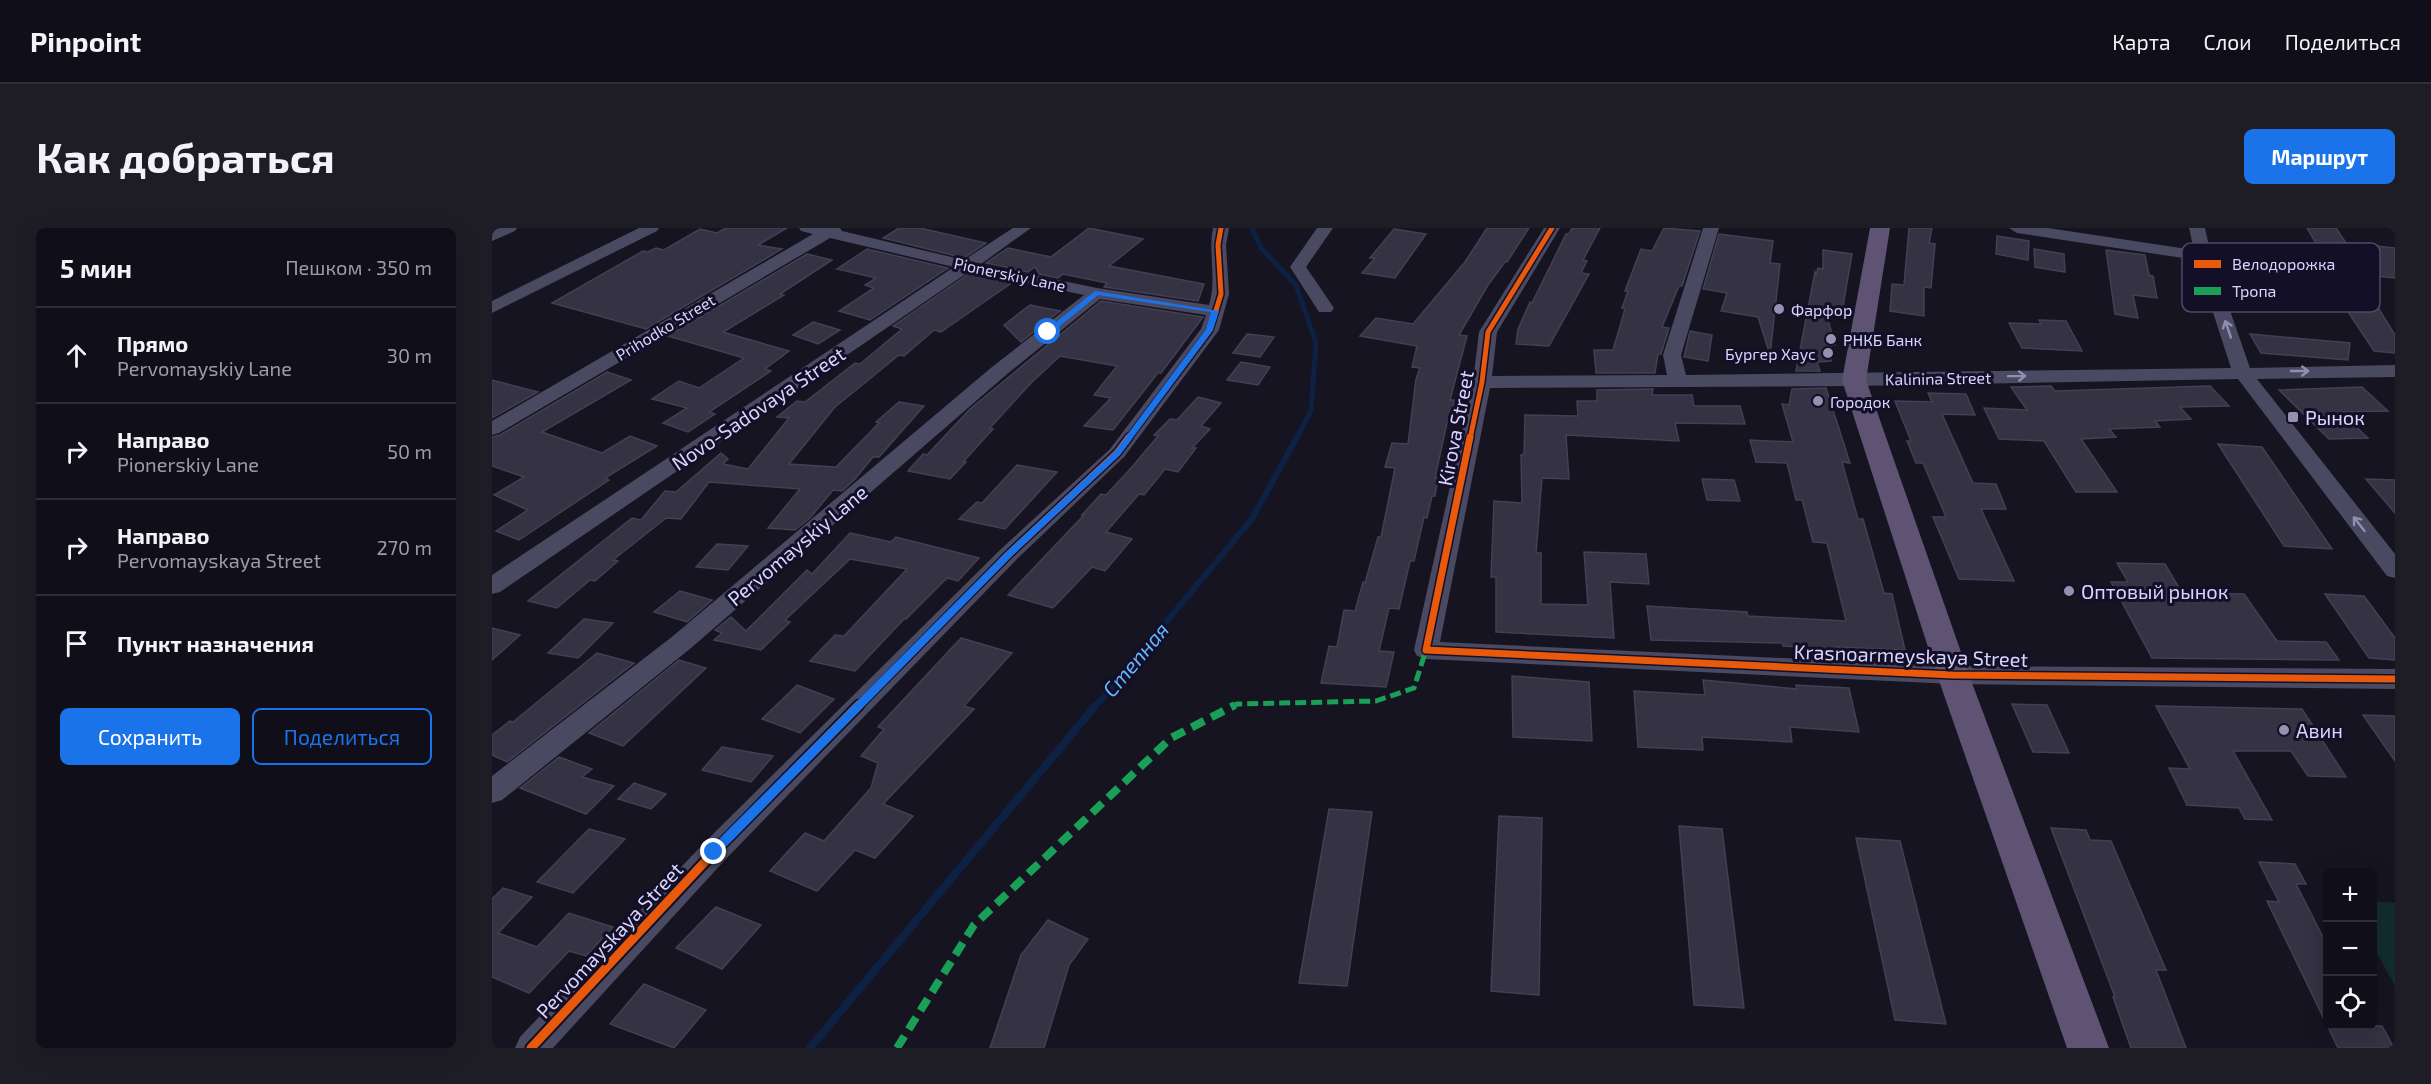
<!DOCTYPE html>
<html lang="ru">
<head>
<meta charset="utf-8">
<style>
	body { margin:0; font-family:"Exo 2",sans-serif; background:#1e1d26; color:#f1f3f6 }
	.controls { position:absolute; right:18px; bottom:18px; display:grid; overflow:hidden; border-radius:9px; box-shadow:0 6px 24px #0002 }
	.controls button { width:54px; height:54px; display:grid; place-items:center; padding:0; border:0; border-bottom:2px solid #302f38; background:#100f19; color:#f1f3f6; font:30px sans-serif }
	.stop { position:absolute; width:18px; height:18px; margin:-14px; border:4px solid #1a73e8; border-radius:50%; background:#fff }
	.stop.end { background:#1a73e8; border-color:#fff; box-shadow:0 2px 6px #0008 }
	.list { margin:0; padding:0; list-style:none }
	h2 { display:flex; justify-content:space-between; align-items:center; height:78px; margin:0; padding:0 24px; font-size:26px }
	h2 small { font-size:20px; font-weight:400; color:#9c9ca2 }
	.list li { display:grid; grid-template-columns:39px 1fr auto; gap:18px; align-items:center; box-sizing:border-box; height:96px; padding:0 24px; border-top:2px solid #302f38 }
	.list b { display:block; font-size:22px; white-space:nowrap }
	.list p { margin:0; font-size:20px; white-space:nowrap; color:#9c9ca2 }
	.list em { font-size:20px; font-style:normal; color:#9c9ca2 }
	.actions { display:flex; gap:12px; padding:18px 24px }
	.actions a { flex:1; padding:14px 0; border:2px solid #1a73e8; border-radius:9px; text-align:center; font-size:21px; color:#1a73e8 }
	.actions .main { background:#1a73e8; color:#fff }
	.icon { flex:none; width:33px; height:33px; fill:none; stroke:currentColor; stroke-width:2; stroke-linecap:round; stroke-linejoin:round }
	.map { position:relative; flex:none; width:1903px; height:820px; overflow:hidden; border-radius:9px }
	header { display:flex; align-items:center; gap:36px; box-sizing:border-box; height:84px; padding:0 30px; background:#100f19; border-bottom:2px solid #302f38 }
	header strong { font-size:28px }
	nav { display:flex; gap:33px; margin-inline-start:auto; font-size:21px }
	.intro { display:flex; align-items:center; justify-content:space-between; box-sizing:border-box; height:144px; padding:0 36px }
	h1 { margin:0; font-size:42px }
	.button { padding:15px 27px; border-radius:9px; background:#1a73e8; color:#fff; font-size:21px; font-weight:700 }
	main { display:flex; gap:36px; padding:0 36px }
	aside { flex:1; background:#100f19; border-radius:9px; box-shadow:0 6px 24px #0002 }
	.map>svg:first-child { display:block }
	.green { fill:#132c2d }
	.lines { fill:none; stroke-linecap:round; stroke-linejoin:round }
	.stream-far2 { stroke:#0d2144; stroke-width:5 }
	.stream-far1 { stroke:#0d2144; stroke-width:6 }
	.stream { stroke:#0d2144; stroke-width:8 }
	.building { fill:#343243; stroke:#433f54; stroke-width:1.5 }
	.minor { fill:#4a4962; fill-rule:evenodd }
	.major { fill:#5e5373; fill-rule:evenodd }
	.quiet-far1 { stroke:#1a9f57; stroke-width:5; stroke-dasharray:11 5; stroke-linecap:butt }
	.quiet { stroke:#1a9f57; stroke-width:8; stroke-dasharray:14 8; stroke-linecap:butt }
	.cycleway-far2-casing { stroke:#130f26; stroke-width:8 }
	.cycleway-far1-casing { stroke:#130f26; stroke-width:10 }
	.cycleway-casing { stroke:#130f26; stroke-width:13 }
	.cycleway-far2 { stroke:#e8590c; stroke-width:5 }
	.cycleway-far1 { stroke:#e8590c; stroke-width:7 }
	.cycleway { stroke:#e8590c; stroke-width:9 }
	.oneway { stroke:#928eb0 }
	.route { fill:#1a73e8 }
	.poi-dot { fill:#9591b1; stroke:#130f26; stroke-width:2 }
	.labels { text-anchor:middle; dominant-baseline:central; stroke-width:6; stroke-linejoin:round; paint-order:stroke }
	.far-street-label { font-size:16px; fill:#d9d4ff; stroke:#130f26 }
	.far-poi-label { font-size:16px; fill:#d9d4ff; stroke:#130f26; text-anchor:start }
	.street-label { font-size:20px; fill:#d9d4ff; stroke:#130f26 }
	.poi-label { font-size:20px; fill:#d9d4ff; stroke:#130f26; text-anchor:start }
	.water-label { font-size:21px; font-style:italic; fill:#62b6ff; stroke:#130f26 }
	.key { fill:#130f26; stroke:#4e4a67; stroke-width:1.5 }
	.key-label { font-size:16px; fill:#d9d4ff }
</style>
</head>
<body>
<header>
<strong>Pinpoint</strong>
<nav><a>Карта</a><a>Слои</a><a>Поделиться</a></nav>
</header>
<div class="intro"><h1>Как добраться</h1><a class="button">Маршрут</a></div>
<main>
<aside>
<h2>5 мин<small>Пешком · 350 m</small></h2>
<ul class="list">
<li><svg class="icon" aria-label="ahead" viewBox="0 0 24 24"><path d="M12 20V5M6 11l6-6 6 6"/></svg><div><b>Прямо</b><p>Pervomayskiy Lane</p></div><em>30 m</em></li>
<li><svg class="icon" aria-label="right" viewBox="0 0 24 24"><path d="M7 20v-9h11M14 6l5 5-5 5"/></svg><div><b>Направо</b><p>Pionerskiy Lane</p></div><em>50 m</em></li>
<li><svg class="icon" aria-label="right" viewBox="0 0 24 24"><path d="M7 20v-9h11M14 6l5 5-5 5"/></svg><div><b>Направо</b><p>Pervomayskaya Street</p></div><em>270 m</em></li>
<li><svg class="icon" aria-label="arrive" viewBox="0 0 24 24"><path d="M6 21V4h12l-3 4 3 4H6"/></svg><div><b>Пункт назначения</b></div></li>
</ul>
<div class="actions"><a class="main">Сохранить</a><a>Поделиться</a></div>
</aside>
<div class="map">
<svg width="1903" height="820" viewBox="0 0 1903 820">
	<rect width="100%" height="100%" fill="#161421"/>
	<polygon class="green" points="1881,673 1903,675 1903,758 1881,718"/>
	<g class="lines">
		<polyline class="stream-far2" points="760,0 769,20 804,57 824,115 819,183 804,211"/>
		<polyline class="stream-far1" points="603,479 760,291 805,209"/>
		<polyline class="stream" points="318,820 604,477"/>
	</g>
	<g class="building">
		<polygon points="234,0 295,0 266,17 290,21 154,101 60,75 151,23 156,24 164,20 172,22 208,1 225,5"/>
		<polygon points="407,0 428,0 494,15 472,30 391,10"/>
		<polygon points="597,0 651,11 617,38 712,56 706,73 612,59 615,55 571,46 566,50 547,46 543,39 536,44 494,35 516,20 559,29"/>
		<polygon points="995,0 1037,0 1015,34 1013,34 996,57 967,107 975,108 958,172 962,172 960,190 956,190 943,250 946,250 943,268 940,268 935,290 932,289 922,333 918,333 907,381 897,380 887,423 902,424 894,459 829,455 837,418 845,419 852,382 863,383 871,354 873,355 886,309 889,309 903,240 893,239 900,215 916,216 924,151 928,140 920,139 925,118 868,108 884,90 921,96 973,34"/>
		<polygon points="1080,0 1108,0 1091,32 1095,33 1089,45 1097,46 1057,118 1024,116 1026,101 1038,74 1040,75 1074,6 1077,6"/>
		<polygon points="1172,0 1208,3 1190,58 1187,58 1170,99 1177,100 1169,126 1166,126 1163,145 1104,145 1102,122 1121,122 1133,81 1130,80 1136,63 1133,63 1149,21 1160,23"/>
		<polygon points="1417,0 1440,0 1437,15 1443,16 1439,60 1432,59 1432,88 1398,83 1400,56 1412,57"/>
		<polygon points="1815,0 1844,0 1854,15 1903,20 1903,50 1865,46 1903,107 1903,125 1882,123 1850,75 1860,76 1827,29 1832,29"/>
		<polygon points="902,1 934,6 903,50 870,45 883,30 878,30"/>
		<polygon points="1227,6 1281,13 1278,35 1288,36 1278,127 1266,89 1229,83 1235,65 1211,61"/>
		<polygon points="1505,8 1537,13 1536,32 1504,26"/>
		<polygon points="375,21 456,40 378,92 347,83 382,60 373,57 384,50 345,41"/>
		<polygon points="1542,21 1572,26 1573,44 1543,39"/>
		<polygon points="1331,22 1360,26 1350,84 1333,81 1343,117 1339,117 1339,133 1325,134 1328,143 1304,143 1323,44 1324,47 1326,40 1331,41"/>
		<polygon points="1614,22 1653,27 1657,47 1661,48 1665,70 1641,67 1646,90 1623,86"/>
		<polygon points="315,26 340,32 288,66 292,67 231,104 297,123 273,141 279,143 217,184 223,186 196,204 171,195 195,180 160,171 187,153 207,160 252,130 176,108"/>
		<polygon points="478,45 521,54 449,104 442,102 412,128 407,127 343,179 297,236 344,239 387,195 384,194 407,174 432,178 387,229 381,229 363,251 350,263 341,262 318,290 303,302 276,300 308,261 217,254 189,291 174,290 121,332 126,333 103,353 98,352 65,380 36,373 140,290 149,292 173,263 184,264 229,225 236,231 231,236 256,241 297,190 285,189 305,173 313,174 363,135 368,136 410,101 401,98"/>
		<polygon points="609,73 711,89 669,145 666,145 621,202 592,198 619,170 602,167 625,138 568,128 539,155 497,201 501,201 471,234 474,234 458,251 416,243 431,226 435,227 478,181"/>
		<polygon points="538,77 568,83 529,114 512,97"/>
		<polygon points="1547,92 1574,93 1590,123 1530,120 1517,95 1549,96"/>
		<polygon points="321,94 348,102 326,116 301,107"/>
		<polygon points="1198,103 1220,107 1216,133 1192,129"/>
		<polygon points="755,106 782,109 768,129 741,125"/>
		<polygon points="1758,106 1858,115 1856,132 1769,125"/>
		<polygon points="749,134 778,139 766,157 735,152"/>
		<polygon points="115,144 139,152 50,204 110,225 138,208 165,218 113,250 117,252 27,312 4,303 36,282 2,267 32,249 0,238 0,209 8,207"/>
		<polygon points="0,152 46,164 0,190"/>
		<polygon points="1559,158 1563,163 1718,158 1737,178 1688,179 1699,191 1663,193 1668,199 1617,201 1624,209 1589,211 1625,264 1584,264 1552,213 1507,211 1492,180 1535,182 1519,159"/>
		<polygon points="1870,159 1896,183 1848,184 1876,210 1837,211 1787,162"/>
		<polygon points="1334,160 1358,235 1350,234 1366,291 1371,291 1392,365 1400,366 1413,422 1345,419 1346,421 1291,418 1290,415 1159,412 1155,378 1255,384 1256,388 1354,393 1335,315 1321,314 1310,272 1304,272 1295,235 1264,234 1258,212 1301,214 1290,176 1297,177 1300,161"/>
		<polygon points="1161,161 1160,167 1200,167 1202,178 1248,178 1253,196 1183,195 1187,213 1074,207 1077,251 1050,250 1044,325 1049,325 1049,376 1096,377 1092,324 1154,326 1157,356 1118,354 1122,410 1004,404 1004,349 999,349 1002,273 1030,275 1029,227 1032,226 1033,187 1086,188 1085,173 1105,173 1105,162"/>
		<polygon points="1436,165 1474,166 1483,187 1450,186 1481,255 1504,256 1514,281 1489,281 1522,353 1467,351 1441,289 1454,289 1431,235 1424,235 1415,213 1419,213 1403,173 1440,174"/>
		<polygon points="706,169 729,175 709,198 718,201 700,220 704,220 686,244 673,241 652,267 647,266 614,304 640,311 613,343 600,339 561,380 516,367 592,287 590,287 609,266 614,267 640,239 666,208 662,207 678,191 685,192"/>
		<polygon points="1726,216 1770,219 1840,321 1792,318"/>
		<polygon points="525,237 565,244 513,301 467,291 485,274 490,275"/>
		<polygon points="1210,251 1242,252 1248,273 1215,272"/>
		<polygon points="1874,251 1903,252 1903,285"/>
		<polygon points="358,305 399,314 404,309 487,330 466,353 455,350 414,391 412,391 363,443 318,433 343,407 352,408 415,341 358,331 293,392 298,394 269,422 222,412 230,405 223,402 239,389 254,403 315,342 320,346"/>
		<polygon points="225,316 256,318 236,342 204,339"/>
		<polygon points="1625,335 1673,336 1690,365 1752,366 1785,413 1834,414 1847,432 1660,430 1619,354 1636,354"/>
		<polygon points="188,363 220,372 195,394 162,384"/>
		<polygon points="1833,366 1872,368 1903,410 1903,432 1877,430"/>
		<polygon points="92,391 121,395 86,430 56,425"/>
		<polygon points="0,400 28,407 0,432"/>
		<polygon points="469,410 520,425 472,478 482,481 391,576 421,588 383,630 363,622 325,663 278,643 313,605 332,613 379,560 386,535 369,528 392,501 386,499"/>
		<polygon points="105,425 142,435 15,534 0,527 0,507 18,493 21,494"/>
		<polygon points="187,432 214,440 131,518 97,505"/>
		<polygon points="1020,448 1097,454 1100,513 1021,509"/>
		<polygon points="1211,452 1305,461 1304,457 1357,460 1367,504 1298,499 1300,514 1210,509 1211,522 1146,519 1142,463 1213,467"/>
		<polygon points="305,457 342,471 308,505 270,491"/>
		<polygon points="1520,476 1555,477 1577,525 1541,524"/>
		<polygon points="1664,478 1810,481 1854,549 1816,548 1799,523 1741,523 1780,592 1753,591 1747,580 1695,577 1677,540 1698,541"/>
		<polygon points="1871,487 1903,488 1903,533"/>
		<polygon points="230,519 281,528 259,554 210,542"/>
		<polygon points="67,529 100,541 90,549 122,558 94,586 28,560"/>
		<polygon points="142,555 174,566 159,581 126,571"/>
		<polygon points="837,581 880,584 855,758 807,755"/>
		<polygon points="1007,588 1050,590 1047,767 999,763"/>
		<polygon points="1187,598 1230,601 1252,780 1202,777"/>
		<polygon points="1559,600 1594,602 1598,612 1619,613 1674,742 1664,742 1694,820 1639,820 1621,769 1623,769"/>
		<polygon points="97,601 133,611 81,665 45,654"/>
		<polygon points="1364,610 1408,613 1454,796 1403,792"/>
		<polygon points="1767,634 1803,636 1814,656 1804,656 1832,711 1836,711 1836,798 1890,798 1902,820 1846,820 1775,673 1787,674"/>
		<polygon points="11,660 40,669 6,705 45,719 77,685 121,699 94,728 77,723 37,765 0,749 0,671"/>
		<polygon points="224,679 269,697 230,741 184,720"/>
		<polygon points="556,692 596,711 577,737 552,820 498,820 529,727"/>
		<polygon points="152,756 214,782 182,820 118,796"/>
	</g>
	<g class="lines">
		<g class="minor">
			<polygon points="4,0 25,0 23,3 0,13 0,2"/>
			<polygon points="147,0 167,0 165,3 0,85 0,73"/>
			<path d="M307 0H348L350 3 472 32 521 0H539L489 36 605 60 717 77C725 53 716 25 721 0H737L734 17 737 66 727 102 632 229 525 331 232 633 61 820H23L28 809 212 615 509 321 618 221 709 101 714 87 608 71 514 147 199 420 10 572 0 575V548L181 408 500 139 592 67 478 43 8 364 0 366V347L462 39 338 10 7 205 0 207V193L321 6 309 3Z"/>
			<polygon points="825,0 841,0 814,39 842,80 839,84 827,84 798,39"/>
			<polygon points="1052,0 1068,0 1005,104 1000,148 1175,147 1171,127 1211,0 1227,0 1189,127 1194,147 1739,140 1704,32 1525,5 1517,0 1556,0 1702,22 1697,0 1713,0 1719,28 1758,140 1903,137 1903,149 1765,151 1903,326 1903,350 1895,348 1746,151 1362,158 998,160 948,414 1461,438 1903,441 1903,461 1461,456 934,431 925,428 922,422 981,154 987,104"/>
		</g>
		<polygon class="major" points="1378,0 1398,0 1374,152 1477,447 1617,820 1575,820 1445,447 1350,152"/>
		<polyline class="quiet-far1" points="740,479 745,476 884,473 922,460 934,422"/>
		<polyline class="quiet" points="405,820 482,697 679,510 743,477"/>
		<g class="cycleway-far2-casing">
			<g id="cycleway-far2">
				<polyline points="636,211 718,102 729,66 726,17 729,0"/>
				<polyline points="978,211 990,154 996,104 1060,0"/>
			</g>
		</g>
		<g class="cycleway-far1-casing">
			<g id="cycleway-far1">
				<polyline points="978,209 934,422 1461,447 1903,451"/>
				<polyline points="366,479 517,326 625,225 637,209"/>
			</g>
		</g>
		<g class="cycleway-casing">
			<polyline id="cycleway" points="39,820 222,624 367,477"/>
		</g>
		<use href="#cycleway-far2" class="cycleway-far2"/>
		<use href="#cycleway-far1" class="cycleway-far1"/>
		<use href="#cycleway" class="cycleway"/>
	</g>
	<defs><path id="oneway-shaft" d="M-6 0H5M1.5-3L5.5 0L1.5 3" fill="none" stroke-width="1.6" stroke-linecap="round" stroke-linejoin="round" transform="scale(1.5)"/></defs>
	<g class="oneway">
		<use href="#oneway-shaft" transform="translate(1736 101) rotate(-109)"/>
		<use href="#oneway-shaft" transform="translate(1808 143)"/>
		<use href="#oneway-shaft" transform="translate(1525 148) rotate(-1)"/>
		<use href="#oneway-shaft" transform="translate(1867 296) rotate(-128)"/>
	</g>
	<polygon class="route" points="603,63 727,83 721,102 628,227 520,328 226,627 218,627 218,620 514,324 623,223 714,101 719,84 606,67 558,106 553,106 553,103"/>
	<g class="poi-dot">
		<circle cx="1287" cy="81" r="6"/>
		<circle cx="1339" cy="111" r="6"/>
		<circle cx="1336" cy="125" r="6"/>
		<circle cx="1326" cy="173" r="6"/>
		<rect x="1795" y="183" width="12" height="12" rx="3"/>
		<circle cx="1577" cy="363" r="6"/>
		<circle cx="1792" cy="502" r="6"/>
	</g>
	<g class="labels">
		<g class="far-street-label">
			<text transform="translate(518 46) rotate(12)">Pionerskiy Lane</text>
			<text transform="translate(173 99) rotate(-31)">Prihodko Street</text>
			<text transform="translate(1446 150) rotate(-1)">Kalinina Street</text>
		</g>
		<g class="far-poi-label">
			<text x="1299" y="81">Фарфор</text>
			<text x="1351" y="111">РНКБ Банк</text>
			<text x="1324" y="125" text-anchor="end">Бургер Хаус</text>
			<text x="1338" y="173">Городок</text>
		</g>
		<g class="street-label">
			<text transform="translate(266 180) rotate(-34)">Novo-Sadovaya Street</text>
			<text transform="translate(963 200) rotate(-79)">Kirova Street</text>
			<text transform="translate(305 317) rotate(-40)">Pervomayskiy Lane</text>
			<text transform="translate(1419 427) rotate(2)">Krasnoarmeyskaya Street</text>
			<text transform="translate(117 712) rotate(-47)">Pervomayskaya Street</text>
		</g>
		<g class="poi-label">
			<text x="1813" y="189">Рынок</text>
			<text x="1589" y="363">Оптовый рынок</text>
			<text x="1804" y="502">Авин</text>
		</g>
		<g class="water-label">
			<text transform="translate(643 431) rotate(-50)">Степная</text>
		</g>
	</g>
	<rect x="1690" y="15" width="198" height="69" rx="9" class="key"/>
	<rect x="1702" y="32" width="27" height="8" fill="#e8590c"/>
	<rect x="1702" y="59" width="27" height="8" fill="#1a9f57"/>
	<g class="key-label">
		<text x="1740" y="42">Велодорожка</text>
		<text x="1740" y="69">Тропа</text>
	</g>
</svg>
<div class="controls">
<button>+</button>
<button>−</button>
<button><svg class="icon" aria-label="locate" viewBox="0 0 24 24"><circle cx="12" cy="12" r="6"/><path d="M12 2v4M12 18v4M2 12h4M18 12h4"/></svg></button>
</div>
<div class="stop" style="left:556px;top:104px"></div>
<div class="stop end" style="left:222px;top:624px"></div>
</div>
</main>
</body>
</html>
